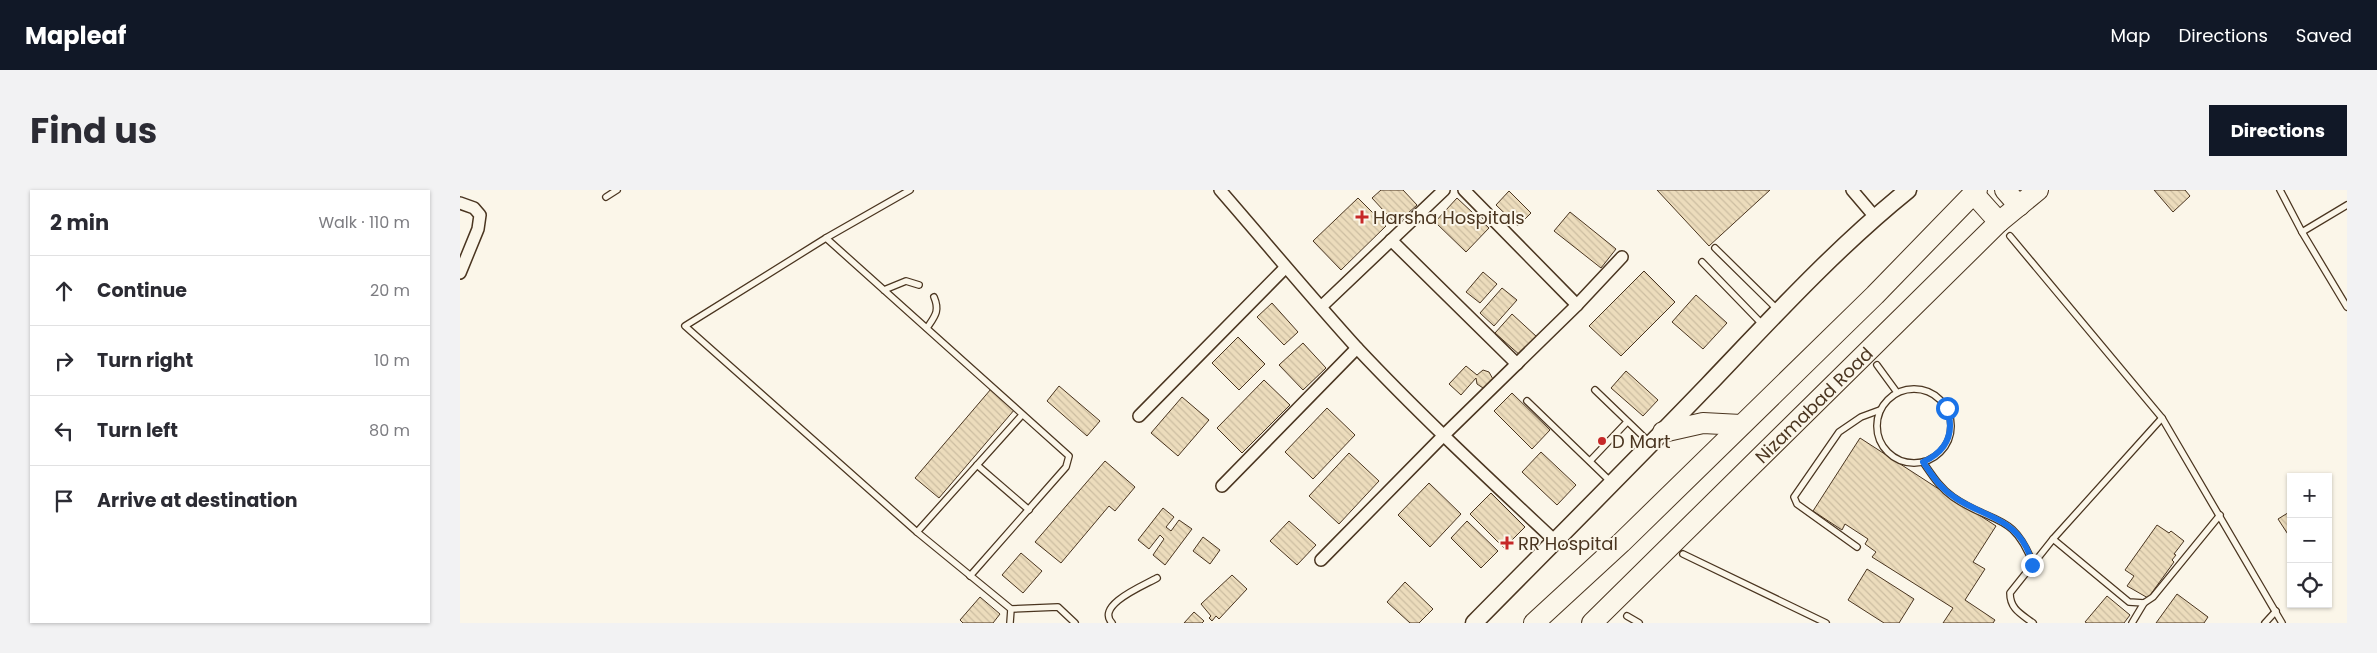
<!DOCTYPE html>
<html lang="en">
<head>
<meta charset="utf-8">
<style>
	body { margin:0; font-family:Poppins,sans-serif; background:#f2f2f3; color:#2b2b33 }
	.controls { position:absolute; right:15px; bottom:15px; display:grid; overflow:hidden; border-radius:0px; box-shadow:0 1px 4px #0004 }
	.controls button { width:45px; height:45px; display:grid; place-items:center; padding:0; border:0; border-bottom:1px solid #e1e1e2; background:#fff; color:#2b2b33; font:25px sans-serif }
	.stop { position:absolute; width:15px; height:15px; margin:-11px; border:4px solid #1a73e8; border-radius:50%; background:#fff }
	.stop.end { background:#1a73e8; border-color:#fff; box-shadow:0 1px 5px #0008 }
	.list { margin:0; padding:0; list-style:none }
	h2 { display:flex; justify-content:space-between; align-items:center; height:65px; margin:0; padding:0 20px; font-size:21px }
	h2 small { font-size:16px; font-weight:400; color:#7c7c81 }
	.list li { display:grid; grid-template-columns:32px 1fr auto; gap:15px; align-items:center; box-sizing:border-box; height:70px; padding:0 20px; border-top:1px solid #e1e1e2 }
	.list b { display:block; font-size:19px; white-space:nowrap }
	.list em { font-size:16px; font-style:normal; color:#7c7c81 }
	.icon { flex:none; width:28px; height:28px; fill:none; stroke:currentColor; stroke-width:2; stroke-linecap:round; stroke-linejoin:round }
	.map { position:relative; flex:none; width:1887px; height:433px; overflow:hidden; border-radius:0px }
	header { display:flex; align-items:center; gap:30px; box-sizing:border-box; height:70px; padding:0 25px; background:#111827; color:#fff }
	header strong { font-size:24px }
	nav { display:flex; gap:28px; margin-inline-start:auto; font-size:18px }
	.intro { display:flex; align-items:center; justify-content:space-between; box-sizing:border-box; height:120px; padding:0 30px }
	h1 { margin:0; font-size:35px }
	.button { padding:12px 22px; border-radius:0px; background:#111827; color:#fff; font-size:18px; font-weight:700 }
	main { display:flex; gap:30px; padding:0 30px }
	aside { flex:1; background:#fff; border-radius:0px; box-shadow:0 1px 4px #0004 }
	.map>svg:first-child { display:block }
	.building { fill:url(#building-back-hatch); stroke:#4a3520 }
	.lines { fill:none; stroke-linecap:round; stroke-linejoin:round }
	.service-casing { stroke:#4a3520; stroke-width:8 }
	.minor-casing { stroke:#4a3520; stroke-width:14 }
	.secondary-casing { stroke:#4a3520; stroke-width:19 }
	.trunk-casing { stroke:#4a3520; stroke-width:22 }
	.service { stroke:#fbf6e9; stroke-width:5.5 }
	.minor { stroke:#fbf6e9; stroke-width:11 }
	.secondary { stroke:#fbf6e9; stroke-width:16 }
	.trunk { stroke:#fbf6e9; stroke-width:20 }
	.route { stroke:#1a73e8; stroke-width:6 }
	.poi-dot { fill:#c62828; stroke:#fbf6e9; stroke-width:2 }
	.labels { text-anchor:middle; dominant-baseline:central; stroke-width:4; stroke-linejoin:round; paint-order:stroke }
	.poi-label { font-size:18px; fill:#4a3520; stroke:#fbf6e9; text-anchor:start }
	.street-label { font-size:18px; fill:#4a3520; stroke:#fbf6e9 }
</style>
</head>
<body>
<header>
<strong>Mapleaf</strong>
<nav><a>Map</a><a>Directions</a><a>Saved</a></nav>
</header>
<div class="intro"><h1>Find us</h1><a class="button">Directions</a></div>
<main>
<aside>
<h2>2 min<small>Walk · 110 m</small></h2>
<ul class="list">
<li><svg class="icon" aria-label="ahead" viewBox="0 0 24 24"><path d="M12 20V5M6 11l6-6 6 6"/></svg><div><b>Continue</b></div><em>20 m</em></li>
<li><svg class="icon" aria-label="right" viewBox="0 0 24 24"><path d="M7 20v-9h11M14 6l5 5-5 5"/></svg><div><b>Turn right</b></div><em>10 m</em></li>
<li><svg class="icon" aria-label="left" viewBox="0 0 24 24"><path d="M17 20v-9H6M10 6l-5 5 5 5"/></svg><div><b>Turn left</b></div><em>80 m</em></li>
<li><svg class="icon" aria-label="arrive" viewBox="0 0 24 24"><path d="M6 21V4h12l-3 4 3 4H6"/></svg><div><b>Arrive at destination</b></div></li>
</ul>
</aside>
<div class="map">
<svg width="1887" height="433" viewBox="0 0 1887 433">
	<defs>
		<pattern id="building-back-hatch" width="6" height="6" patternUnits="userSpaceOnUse" patternTransform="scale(1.25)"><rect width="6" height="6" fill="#ecdcbc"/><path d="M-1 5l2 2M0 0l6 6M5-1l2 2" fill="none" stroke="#ccbda1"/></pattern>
	</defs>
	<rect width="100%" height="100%" fill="#fbf6e9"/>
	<g class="building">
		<polygon points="921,0 943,0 957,15 936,34 912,8"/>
		<polygon points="1197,0 1310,0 1249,56"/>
		<polygon points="1694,0 1725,0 1730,6 1713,22"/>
		<polygon points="1049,1 1071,23 1058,36 1036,15"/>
		<polygon points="898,8 926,36 881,80 853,51"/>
		<polygon points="997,8 1029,38 1006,62 975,32"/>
		<polygon points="1110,22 1156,59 1141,78 1094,41"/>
		<polygon points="1184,81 1215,112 1161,166 1129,136"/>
		<polygon points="1023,82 1037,94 1020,113 1006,102"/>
		<polygon points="1042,98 1057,110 1034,136 1020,123"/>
		<polygon points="1236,105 1267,133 1243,159 1212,132"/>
		<polygon points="812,113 838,142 824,155 797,127"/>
		<polygon points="1052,124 1077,147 1061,166 1035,143"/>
		<polygon points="778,147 805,174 779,200 752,173"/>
		<polygon points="843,153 866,178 843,200 819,175"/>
		<polygon points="1006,176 1017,185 1023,180 1029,182 1034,191 1027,198 1023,198 1017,194 1016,188 1001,205 989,194"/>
		<polygon points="1166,181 1198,210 1183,226 1151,198"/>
		<polygon points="804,190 830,215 782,263 757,238"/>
		<polygon points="599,196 640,231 627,246 587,211"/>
		<polygon points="531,199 555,219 479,308 455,288"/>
		<polygon points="1052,203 1090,240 1072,259 1034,221"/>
		<polygon points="722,207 749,230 718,266 691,243"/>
		<polygon points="867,218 895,245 853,289 825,262"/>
		<polygon points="1400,248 1536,336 1513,372 1525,379 1505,410 1535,430 1533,433 1483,433 1493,418 1412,367 1416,362 1405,354 1408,349 1385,334 1382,340 1353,321"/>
		<polygon points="1081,262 1116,295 1097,315 1062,282"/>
		<polygon points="889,263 919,291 879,334 849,306"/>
		<polygon points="645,271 675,297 655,321 649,316 601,373 575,352"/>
		<polygon points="969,293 1001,324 970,357 938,325"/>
		<polygon points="1031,303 1065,337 1044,358 1010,324"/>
		<polygon points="703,318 714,327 706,337 711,341 719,330 732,339 705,375 693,365 704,349 700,345 689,359 678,350"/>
		<polygon points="1831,321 1831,349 1818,329"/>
		<polygon points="829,331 856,355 837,375 810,351"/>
		<polygon points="1007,331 1038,361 1021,378 991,348"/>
		<polygon points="1697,335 1709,343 1711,341 1724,351 1714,364 1716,365 1712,370 1714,372 1688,408 1667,396 1674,386 1665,380"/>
		<polygon points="743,347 760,360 750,374 733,361"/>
		<polygon points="561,363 582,381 563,403 542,385"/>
		<polygon points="1407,379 1454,409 1439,433 1424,433 1388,410"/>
		<polygon points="772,385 787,399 759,429 756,426 752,431 749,428 751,426 741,414"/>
		<polygon points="945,392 973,419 959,433 950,433 927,412"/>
		<polygon points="1717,404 1748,427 1744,433 1696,433"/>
		<polygon points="1647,406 1670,425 1664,433 1627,433 1625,432"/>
		<polygon points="520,407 540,424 533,433 503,433 500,430"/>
		<polygon points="734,422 744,431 742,433 724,433"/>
	</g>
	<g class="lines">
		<g class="service-casing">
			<g id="service">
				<polyline points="450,0 366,48 225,136 457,342 551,419 598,417 615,433"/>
				<polyline points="1820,0 1842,42 1887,117"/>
				<polyline points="146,7 157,0"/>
				<polyline points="1842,42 1887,15"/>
				<polyline points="1550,46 1702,228 1822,433"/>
				<polyline points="366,48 609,266 606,277 510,386"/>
				<polyline points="1255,58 1318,120"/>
				<polyline points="1242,72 1303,135"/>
				<polyline points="424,100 446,91 459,95"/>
				<path d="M467 138C475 126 480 121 474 107"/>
				<polyline points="1417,175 1436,201"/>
				<circle cx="1454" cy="236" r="37"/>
				<polyline points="1135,200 1189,252"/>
				<polyline points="1067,211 1152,293"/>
				<polyline points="1130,271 1167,232"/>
				<path d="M1463 272C1472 285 1480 298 1493 307 1533 335 1553 321 1573 374"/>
				<polyline points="517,275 569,320"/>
				<polyline points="457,342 562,225"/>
				<polyline points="1593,349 1669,412 1684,413 1693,407 1760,325"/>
				<polyline points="1397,357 1337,314 1334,307 1379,242 1401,227 1420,220"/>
				<polyline points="1223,364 1366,433"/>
				<polyline points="1167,426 1179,433"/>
				<polyline points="550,433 551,419"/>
				<path d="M652 433C635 415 685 395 697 388"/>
				<path d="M1573 433C1561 424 1550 419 1550 403L1593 349 1702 228"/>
				<polyline points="1672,433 1684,413"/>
				<polyline points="1805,433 1816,421"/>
			</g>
		</g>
		<g class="minor-casing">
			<g id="minor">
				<path d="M760 0C806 53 850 106 897 158 960 225 1028 288 1095 351"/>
				<polyline points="1004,0 1117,115"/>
				<polyline points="1392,0 1415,27"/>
				<polyline points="0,13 14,18 20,25 18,39 0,83"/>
				<polyline points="931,50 1057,174"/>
				<polyline points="862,116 984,0"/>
				<polyline points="679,226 825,78"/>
				<polyline points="762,296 897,158"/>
				<polyline points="861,370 984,245 1117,115 1162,67"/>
			</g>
		</g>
		<g class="secondary-casing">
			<path id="secondary" d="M1014 433C1092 354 1171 275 1248 195 1312 128 1376 58 1448 0"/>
		</g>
		<g class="trunk-casing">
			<g id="trunk">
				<polyline points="1545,0 1559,16"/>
				<polyline points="1513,3 1539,32"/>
				<polyline points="1203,242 1243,233 1281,235"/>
				<polyline points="1074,433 1161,353 1415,105 1517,0"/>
				<path id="s1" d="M1132 433 1539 32 1578 0"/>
			</g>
		</g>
		<use href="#service" class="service"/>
		<use href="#minor" class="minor"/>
		<use href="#secondary" class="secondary"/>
		<use href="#trunk" class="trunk"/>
	</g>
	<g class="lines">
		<path class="route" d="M1487 218C1495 243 1487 261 1463 272 1472 285 1480 298 1494 307 1519 325 1551 327 1566 357 1569 363 1572 370 1572 375"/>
	</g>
	<g class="poi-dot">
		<path d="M899.5 19.5h5v5h5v5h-5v5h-5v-5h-5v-5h5z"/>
		<circle cx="1142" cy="251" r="5"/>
		<path d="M1044.5 345.5h5v5h5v5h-5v5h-5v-5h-5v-5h5z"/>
	</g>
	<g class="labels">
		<g class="poi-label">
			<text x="913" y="27">Harsha Hospitals</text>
			<text x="1152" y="251">D Mart</text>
			<text x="1058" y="353">RR Hospital</text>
		</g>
		<g class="street-label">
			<text stroke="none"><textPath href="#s1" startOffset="311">Nizamabad Road</textPath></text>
		</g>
	</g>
</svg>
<div class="controls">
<button>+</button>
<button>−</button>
<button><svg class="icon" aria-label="locate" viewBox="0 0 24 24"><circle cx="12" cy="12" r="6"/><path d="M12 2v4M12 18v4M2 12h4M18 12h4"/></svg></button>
</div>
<div class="stop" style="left:1487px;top:218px"></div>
<div class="stop end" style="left:1572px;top:375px"></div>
</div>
</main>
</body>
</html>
